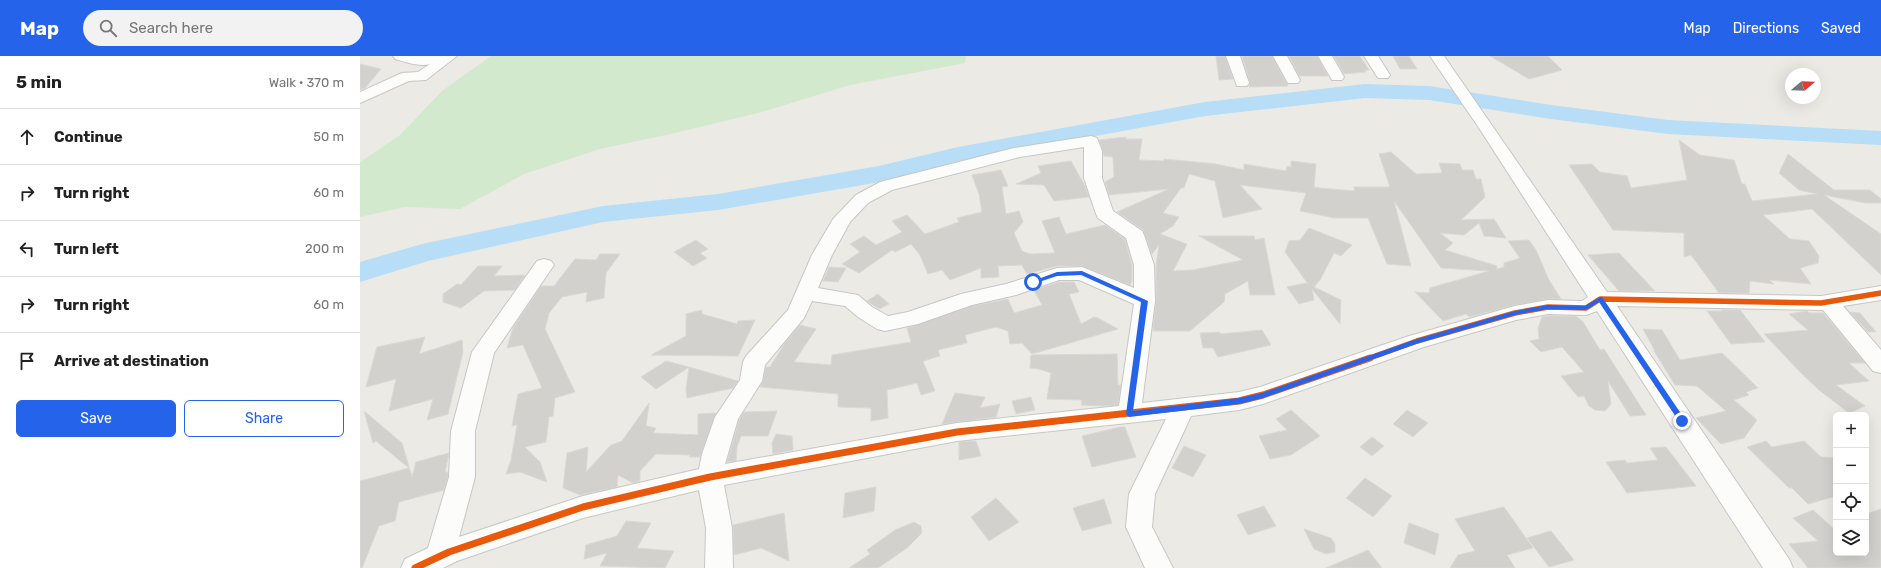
<!DOCTYPE html>
<html lang="en">
<head>
<meta charset="utf-8">
<style>
	body { margin:0; font-family:Rubik,sans-serif; background:#f2f2f2; color:#222 }
	.controls { position:absolute; right:12px; bottom:12px; display:grid; overflow:hidden; border-radius:6px; box-shadow:0 4px 16px #0002 }
	.controls button { width:36px; height:36px; display:grid; place-items:center; padding:0; border:0; border-bottom:1px solid #e0e0e0; background:#fff; color:#222; font:20px sans-serif }
	.compass { position:absolute; left:1425px; top:12px; width:36px; height:36px; border-radius:50%; background:#fff; box-shadow:0 4px 16px #0002; rotate:71deg }
	.stop { position:absolute; width:12px; height:12px; margin:-9px; border:3px solid #2563eb; border-radius:50%; background:#fff }
	.stop.end { background:#2563eb; border-color:#fff; box-shadow:0 1px 4px #0008 }
	.list { margin:0; padding:0; list-style:none }
	h2 { display:flex; justify-content:space-between; align-items:center; height:52px; margin:0; padding:0 16px; font-size:17px }
	h2 small { font-size:13px; font-weight:400; color:#767676 }
	.list li { display:grid; grid-template-columns:26px 1fr auto; gap:12px; align-items:center; box-sizing:border-box; height:56px; padding:0 16px; border-top:1px solid #e0e0e0 }
	.list b { display:block; font-size:15px; white-space:nowrap }
	.list em { font-size:13px; font-style:normal; color:#767676 }
	.actions { display:flex; gap:8px; padding:12px 16px }
	.actions a { flex:1; padding:9px 0; border:1px solid #2563eb; border-radius:6px; text-align:center; font-size:14px; color:#2563eb }
	.actions .main { background:#2563eb; color:#fff }
	.icon { flex:none; width:22px; height:22px; fill:none; stroke:currentColor; stroke-width:2; stroke-linecap:round; stroke-linejoin:round }
	.map { position:relative; flex:none; width:1521px; height:512px; overflow:hidden }
	header { display:flex; align-items:center; gap:24px; box-sizing:border-box; height:56px; padding:0 20px; background:#2563eb; color:#fff }
	header strong { font-size:19px }
	nav { display:flex; gap:22px; margin-inline-start:auto; font-size:14px }
	.search { width:280px; height:36px; background:#f2f2f2; display:flex; align-items:center; gap:10px; box-sizing:border-box; padding:0 14px; border-radius:22px; color:#767676; font-size:15px }
	main { display:flex }
	aside { flex:1; background:#fff }
	.map>svg:first-child { display:block }
	.green { fill:#d2e9ce }
	.lines { fill:none; stroke-linecap:round; stroke-linejoin:round }
	.river { fill:#b7ddf7; fill-rule:evenodd }
	.building { fill:#d2d1ce; stroke:#dbd9d4 }
	.minor-casing { stroke:#c7c7c6; stroke-width:2 }
	.minor { fill:#fcfcfb; fill-rule:evenodd }
	.cycleway-far1-casing { stroke:#fff; stroke-width:8 }
	.cycleway-casing { stroke:#fff; stroke-width:10 }
	.cycleway-far1 { stroke:#e8590c; stroke-width:5.5 }
	.cycleway { stroke:#e8590c; stroke-width:7 }
	.route { fill:#2563eb }
</style>
</head>
<body>
<header>
<strong>Map</strong>
<div class="search"><svg class="icon" aria-label="search" viewBox="0 0 24 24"><circle cx="10" cy="10" r="6"/><path d="M15 15l6 6"/></svg>Search here</div>
<nav><a>Map</a><a>Directions</a><a>Saved</a></nav>
</header>
<main>
<aside>
<h2>5 min<small>Walk · 370 m</small></h2>
<ul class="list">
<li><svg class="icon" aria-label="ahead" viewBox="0 0 24 24"><path d="M12 20V5M6 11l6-6 6 6"/></svg><div><b>Continue</b></div><em>50 m</em></li>
<li><svg class="icon" aria-label="right" viewBox="0 0 24 24"><path d="M7 20v-9h11M14 6l5 5-5 5"/></svg><div><b>Turn right</b></div><em>60 m</em></li>
<li><svg class="icon" aria-label="left" viewBox="0 0 24 24"><path d="M17 20v-9H6M10 6l-5 5 5 5"/></svg><div><b>Turn left</b></div><em>200 m</em></li>
<li><svg class="icon" aria-label="right" viewBox="0 0 24 24"><path d="M7 20v-9h11M14 6l5 5-5 5"/></svg><div><b>Turn right</b></div><em>60 m</em></li>
<li><svg class="icon" aria-label="arrive" viewBox="0 0 24 24"><path d="M6 21V4h12l-3 4 3 4H6"/></svg><div><b>Arrive at destination</b></div></li>
</ul>
<div class="actions"><a class="main">Save</a><a>Share</a></div>
</aside>
<div class="map">
<svg width="1521" height="512" viewBox="0 0 1521 512">
	<rect width="100%" height="100%" fill="#ebeae5"/>
	<polygon class="green" points="131,0 606,0 605,7 490,29 402,56 315,77 240,93 164,118 100,153 45,151 0,161 0,106 40,79 82,35"/>
	<g class="lines">
		<polygon class="river" points="1005,28 1069,30 1191,49 1308,64 1521,75 1521,89 1308,78 1191,63 1069,44 1005,42 845,60 599,105 520,126 358,154 243,166 68,205 0,226 0,206 62,188 243,150 358,138 519,110 598,91 845,46"/>
	</g>
	<g class="building">
		<polygon points="856,0 865,0 873,23 859,24"/>
		<polygon points="882,0 912,0 928,30 889,31 890,27"/>
		<polygon points="929,0 957,0 968,20 939,20"/>
		<polygon points="974,0 1000,0 1009,14 1005,14 1006,16 984,18"/>
		<polygon points="1033,0 1049,0 1057,13 1040,13"/>
		<polygon points="1130,0 1188,0 1202,14 1169,23"/>
		<polygon points="0,8 21,13 5,32 0,34"/>
		<polygon points="766,81 766,83 782,83 779,104 804,105 804,103 856,108 884,114 884,108 926,115 927,110 931,111 931,105 956,108 954,131 960,132 995,135 994,131 1030,131 1019,98 1031,96 1056,118 1082,117 1079,107 1100,108 1102,114 1113,114 1116,123 1121,123 1125,141 1101,164 1134,163 1146,182 1124,180 1119,167 1104,179 1080,177 1093,187 1085,194 1137,210 1137,213 1144,211 1144,207 1160,202 1148,185 1169,184 1176,194 1189,224 1201,243 1188,243 1155,249 1109,261 1106,258 1083,265 1055,236 1069,237 1070,232 1129,215 1081,212 1034,145 1051,210 1027,208 1008,162 974,162 940,155 946,137 880,129 902,153 863,162 855,125 829,118 824,132 821,132 803,157 819,161 813,170 800,178 827,188 813,215 833,214 883,204 839,180 894,180 895,184 904,182 915,239 890,239 888,225 865,238 864,246 830,275 793,275 796,245 796,211 799,189 792,198 783,174 757,156 809,133 749,139 745,126 754,121 753,101 744,100 739,84"/>
		<polygon points="1319,84 1340,99 1374,104 1382,128 1385,128 1392,145 1457,138 1439,134 1419,117 1428,98 1474,134 1510,134 1521,143 1521,147 1506,147 1464,139 1521,178 1521,219 1452,153 1403,159 1430,183 1449,185 1459,200 1458,207 1440,212 1451,228 1409,224 1414,228 1390,225 1389,237 1359,237 1331,199 1324,201 1324,177 1253,174 1209,109 1232,108 1240,116 1267,120 1271,132 1327,124"/>
		<polygon points="711,105 725,130 729,141 694,145 684,129 656,128 681,117 678,110"/>
		<polygon points="641,114 648,130 642,131 646,158 659,155 663,166 654,177 662,195 670,198 695,197 682,165 699,161 706,178 745,169 765,183 772,209 772,225 770,229 722,210 697,210 667,218 662,209 638,210 639,221 621,222 621,212 590,224 582,214 568,218 560,199 551,188 535,196 532,194 499,217 482,208 500,196 490,188 504,180 516,189 542,176 532,165 547,159 565,178 599,166 597,162 622,156 619,138 612,119"/>
		<polygon points="949,172 992,189 981,200 974,197 960,224 954,231 981,244 980,268 952,233 954,244 939,248 927,231 946,227 948,228 925,196 929,185 940,184"/>
		<polygon points="336,184 348,193 340,197 347,202 333,210 314,196"/>
		<polygon points="1259,197 1295,235 1259,235 1228,199"/>
		<polygon points="240,198 260,198 246,217 244,242 226,246 227,236 202,241 189,257 185,273 215,336 195,342 193,360 189,361 186,386 165,391 180,406 187,426 160,416 146,418 151,404 157,369 152,370 158,338 182,332 163,289 147,292 153,272 181,230 194,230 215,203 236,204"/>
		<polygon points="118,210 142,210 134,220 165,219 155,234 124,235 101,252 83,246 83,238 97,228 101,229"/>
		<polygon points="469,211 486,212 478,226 463,225"/>
		<polygon points="699,226 714,226 719,236 709,238 721,268 734,261 738,262 758,273 672,298 662,287 650,288 648,275 636,271 605,279 607,287 578,294 580,300 563,305 575,335 561,339 557,327 527,334 528,362 511,365 511,352 478,351 478,338 400,331 403,325 406,311 410,311 425,287 440,269 456,273 434,306 471,309 472,299 551,286 547,272 612,250 648,243 654,257 682,249 674,234"/>
		<polygon points="518,238 529,248 519,253 507,245"/>
		<polygon points="342,254 342,258 377,268 378,265 395,264 378,300 291,299 326,280 326,258"/>
		<polygon points="1361,254 1380,254 1405,286 1371,288 1347,255 1362,255"/>
		<polygon points="1447,255 1449,257 1463,257 1505,307 1489,307 1509,325 1476,329 1505,350 1489,357 1459,334 1441,317 1404,278 1448,274 1429,258"/>
		<polygon points="1490,256 1500,257 1516,276 1508,276"/>
		<polygon points="1188,260 1216,260 1223,266 1240,294 1244,293 1286,359 1270,360 1248,325 1251,348 1245,355 1235,354 1229,350 1224,340 1218,341 1201,320 1224,316 1202,291 1181,296 1170,285 1179,283 1178,272 1182,261"/>
		<polygon points="1283,273 1302,274 1320,304 1362,297 1398,332 1386,336 1389,339 1374,344 1397,364 1384,382 1361,388 1336,362 1366,355 1337,330 1315,329 1294,295 1295,295"/>
		<polygon points="902,274 911,289 858,301 853,292 843,292 840,277 860,276 860,278"/>
		<polygon points="65,281 59,298 102,284 103,296 88,358 67,364 73,343 29,355 36,323 6,331 17,291"/>
		<polygon points="757,298 758,329 761,329 758,349 743,350 721,349 722,344 687,343 691,317 679,313 670,312 671,299"/>
		<polygon points="306,305 329,311 378,325 373,332 327,342 326,333 329,311 296,333 281,321"/>
		<polygon points="595,337 625,341 620,352 640,348 636,361 582,368"/>
		<polygon points="671,341 675,354 656,358 652,345"/>
		<polygon points="289,347 286,370 296,372 293,377 338,379 338,358 356,357 340,401 329,401 330,399 296,398 280,415 280,425 273,427 258,419 257,431 220,439 203,432 207,397 228,391 226,416 251,389 262,385"/>
		<polygon points="931,354 960,380 931,399 910,403 899,380 927,374 916,363"/>
		<polygon points="1047,354 1068,367 1053,381 1033,368"/>
		<polygon points="4,355 42,387 52,421 56,406 89,397 85,416 88,416 88,421 84,434 39,446 35,465 19,470 2,512 0,512 0,425 49,412 16,385 13,387"/>
		<polygon points="417,355 408,380 381,380 377,391 376,405 367,406 379,364 384,356"/>
		<polygon points="760,371 765,371 776,401 732,411 722,380"/>
		<polygon points="416,378 432,380 433,394 413,398 412,387"/>
		<polygon points="1012,381 1024,390 1012,400 1000,391"/>
		<polygon points="616,385 621,400 599,404 599,386"/>
		<polygon points="1406,385 1412,391 1444,385 1461,401 1476,402 1476,440 1448,448 1432,432 1429,432 1387,391"/>
		<polygon points="824,390 846,399 833,421 812,412"/>
		<polygon points="1306,391 1336,430 1267,437 1246,406 1265,404 1267,407 1298,404 1290,392"/>
		<polygon points="1005,422 1032,440 1013,461 986,442"/>
		<polygon points="516,431 514,455 483,462 485,437"/>
		<polygon points="636,442 659,466 629,485 611,461"/>
		<polygon points="744,443 752,467 722,475 713,452"/>
		<polygon points="904,450 916,470 888,479 877,459"/>
		<polygon points="1144,451 1173,492 1147,499 1155,512 1090,512 1098,499 1115,495 1095,463"/>
		<polygon points="1521,453 1521,512 1448,512 1429,488 1458,485 1433,462 1453,454 1476,475 1476,497 1501,497 1506,502 1506,458"/>
		<polygon points="424,457 429,505 401,492 374,499 373,469"/>
		<polygon points="266,465 291,467 277,492 314,495 305,512 240,510 247,497 224,503 226,489 257,480"/>
		<polygon points="554,466 561,470 562,476 560,479 547,492 518,512 489,512 510,498 507,494 535,474"/>
		<polygon points="1049,467 1079,478 1075,499 1044,487"/>
		<polygon points="944,473 971,482 975,488 975,496 966,498 954,493"/>
		<polygon points="1191,475 1214,504 1189,511 1167,482"/>
		<polygon points="1008,494 1022,512 966,512"/>
	</g>
	<g class="lines">
		<g class="minor-casing">
			<g id="minor">
				<path d="M33 0H97L66 24 49 25 0 47V36L42 17 58 16 70 8C59 11 46 6 35 3Z"/>
				<polygon points="866,0 880,0 889,27 887,30 877,30"/>
				<polygon points="913,0 927,0 940,24 938,27 928,27"/>
				<polygon points="958,0 972,0 984,21 982,24 972,24"/>
				<polygon points="1004,0 1018,0 1030,19 1028,22 1018,22"/>
				<path d="M1070 0H1084L1247 236 1461 240 1521 230V244L1483 250 1521 294V317L1513 315 1463 254 1257 250 1429 503 1433 512H1403L1237 255 1226 259 1188 258 1156 264 1064 291 903 348 879 354 831 360 795 438 792 471 813 512H785L766 471 769 438 806 363 597 385 364 429 372 472 373 512H345L346 472 339 434 223 462 97 505 83 512H41L45 503 68 492 89 421 91 375 112 296 177 205 184 203 191 205 194 209 134 297 115 375V421L99 481 223 440 339 413 342 398 355 361 380 324 383 306 386 300 428 254 452 199 473 163 496 139 520 126 654 92 731 80 737 82 742 95V122L753 155 782 175 784 179 794 209 795 245 782 347 879 336 900 331 1049 280 1155 250 1188 244 1222 245 1228 241 1119 72ZM724 91V122L736 158 738 162 766 182 774 209V232L722 211 697 212 646 228 601 238 548 256 528 260 512 251 498 239 458 232 472 199 490 166 508 147 532 134 660 101ZM699 224H719L774 248 759 350 597 367 365 408 378 363 402 325 405 309 444 262 452 245 485 250 498 261 517 273 525 275 558 268 612 249 656 239Z"/>
			</g>
		</g>
		<use href="#minor" class="minor"/>
		<g class="cycleway-far1-casing">
			<polyline id="cycleway-far1" points="1007,303 1057,285 1155,257 1188,251 1226,252 1240,243 1461,247 1521,237"/>
		</g>
		<g class="cycleway-casing">
			<polyline id="cycleway" points="55,512 89,496 223,451 350,421 597,376 879,345 903,339 1010,302"/>
		</g>
		<use href="#cycleway-far1" class="cycleway-far1"/>
		<use href="#cycleway" class="cycleway"/>
	</g>
	<polygon class="route" points="722,215 788,245 773,355 879,342 902,337 1057,283 1155,255 1188,249 1225,250 1240,241 1242,241 1326,365 1322,368 1320,367 1239,246 1226,254 1188,253 1155,259 1059,287 903,342 879,348 769,361 766,358 781,246 721,219 697,220 673,228 670,226 697,216"/>
</svg>
<div class="controls">
<button>+</button>
<button>−</button>
<button><svg class="icon" aria-label="locate" viewBox="0 0 24 24"><circle cx="12" cy="12" r="6"/><path d="M12 2v4M12 18v4M2 12h4M18 12h4"/></svg></button>
<button><svg class="icon" aria-label="layers" viewBox="0 0 24 24"><path d="M12 4l9 5-9 5-9-5zM3 14l9 5 9-5"/></svg></button>
</div>
<svg class="compass" viewBox="-18 -18 36 36"><path d="M0-13l5 13h-10z" fill="#e53935"/><path d="M0 13l5-13h-10z" fill="#767676"/></svg>
<div class="stop" style="left:673px;top:226px"></div>
<div class="stop end" style="left:1322px;top:365px"></div>
</div>
</main>
</body>
</html>
